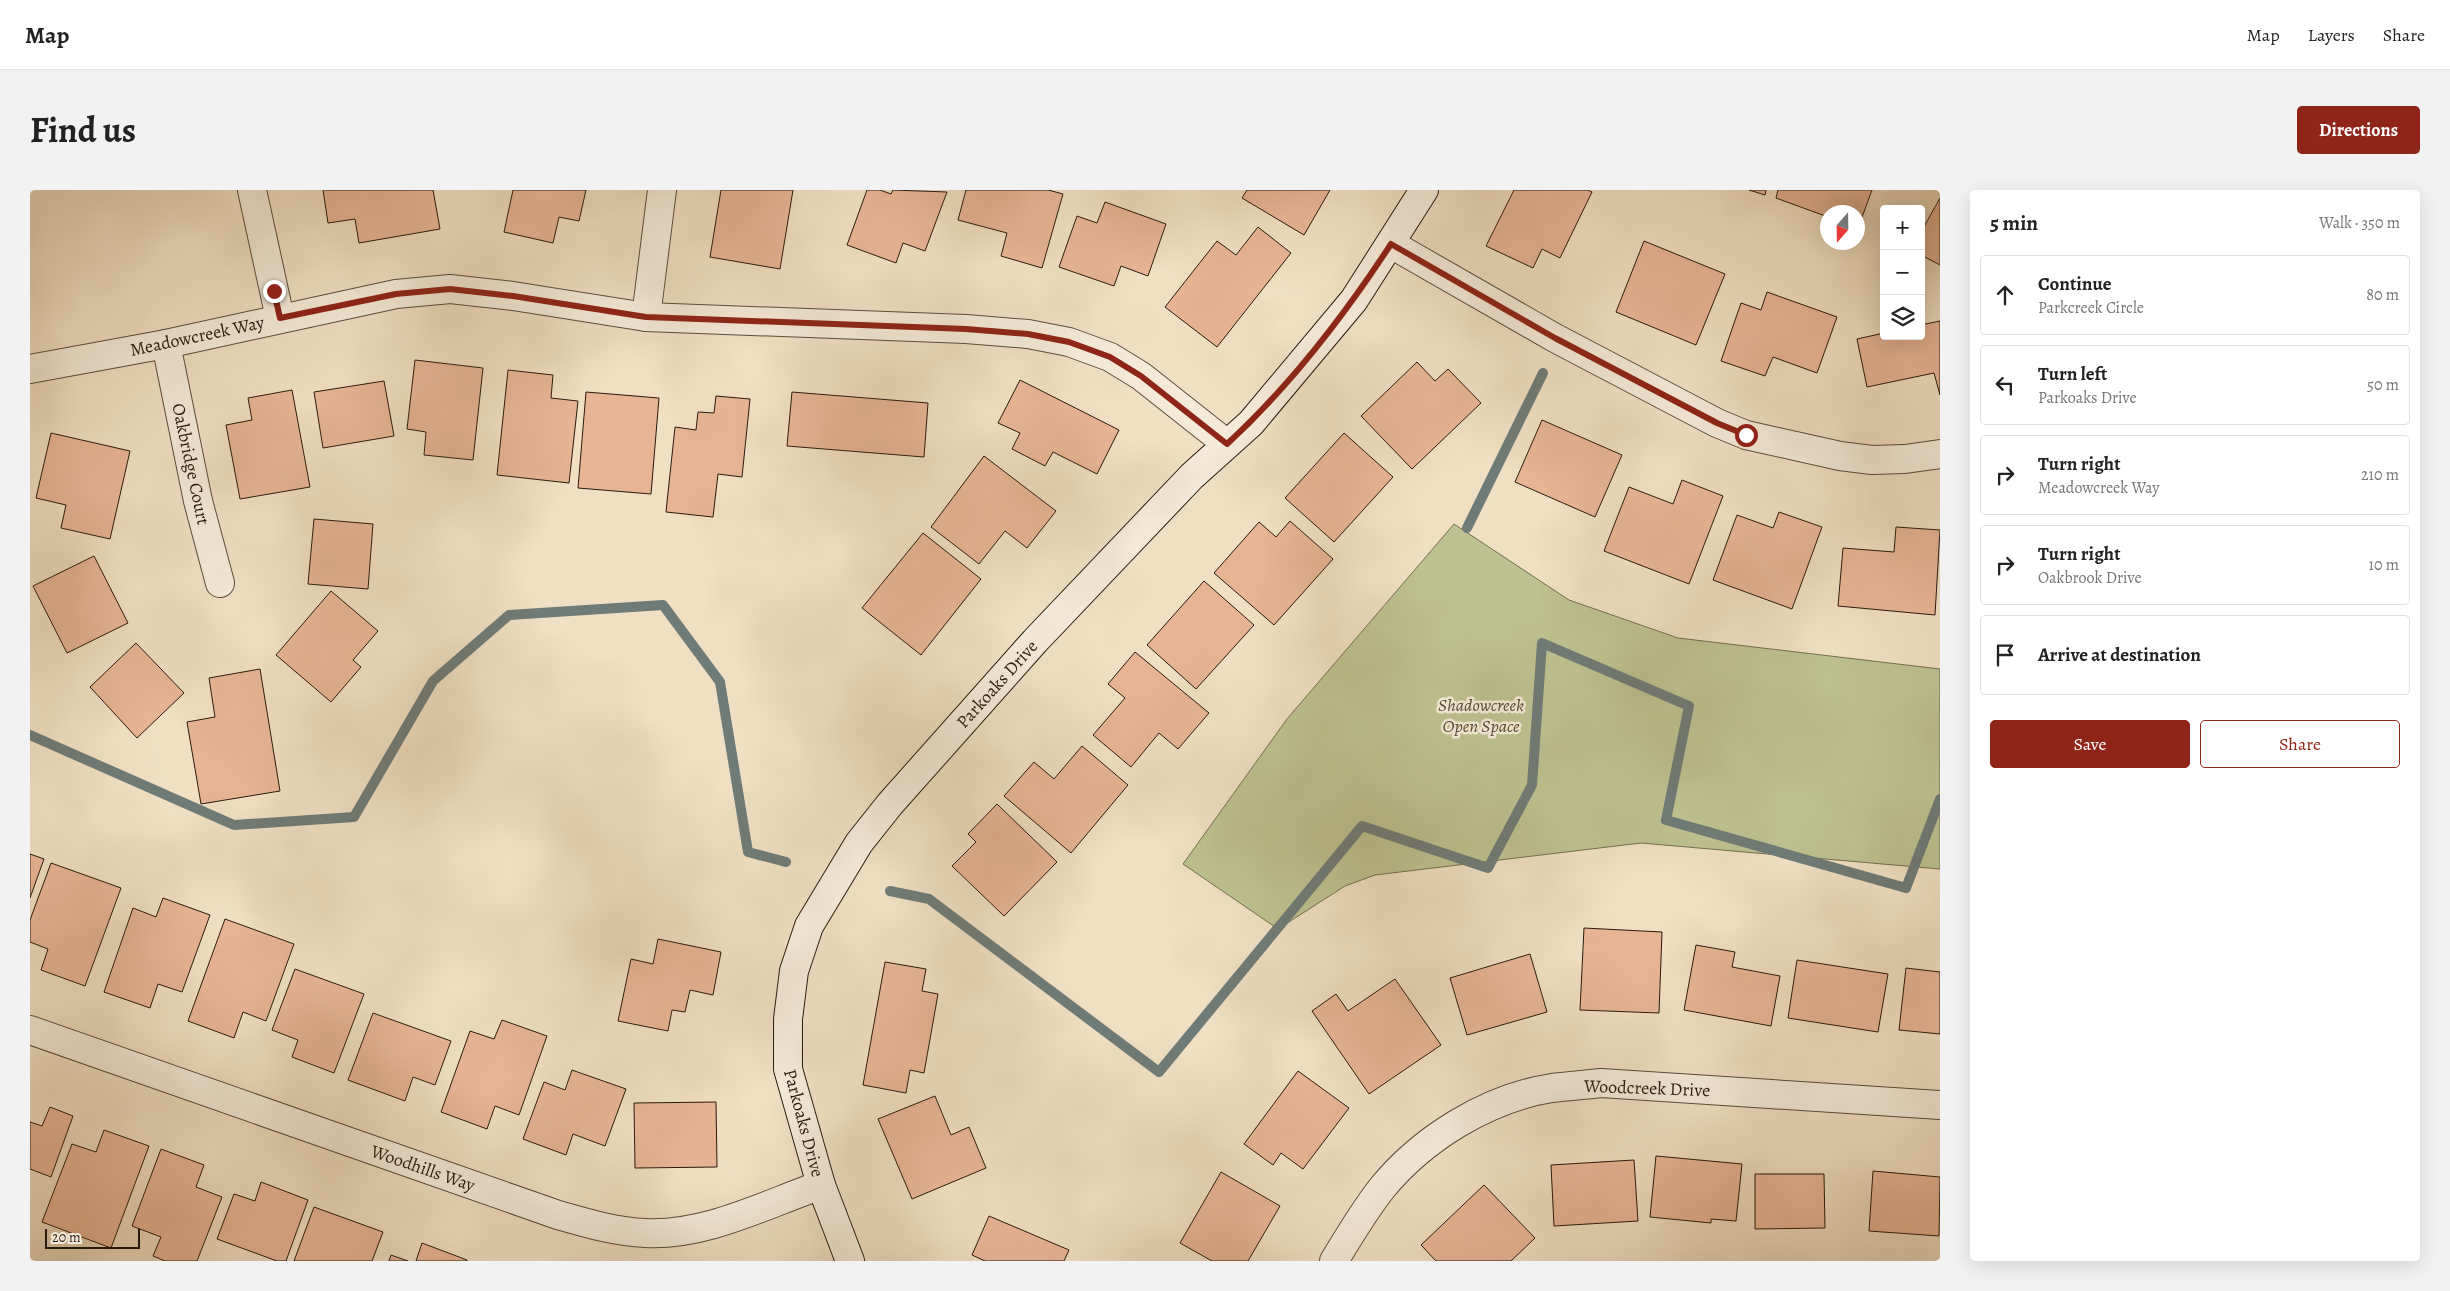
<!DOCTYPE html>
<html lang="en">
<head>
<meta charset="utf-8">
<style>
	body { margin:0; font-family:Alegreya,serif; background:#f2f2f2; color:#222 }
	.controls { position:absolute; right:15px; top:15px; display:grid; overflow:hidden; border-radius:5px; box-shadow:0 5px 20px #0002 }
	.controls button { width:45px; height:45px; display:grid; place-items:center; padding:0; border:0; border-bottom:1px solid #e0e0e0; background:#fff; color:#222; font:25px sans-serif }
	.compass { position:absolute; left:1790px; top:15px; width:45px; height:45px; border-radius:50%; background:#fff; box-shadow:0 5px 20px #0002; rotate:200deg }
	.scale { position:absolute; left:15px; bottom:12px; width:95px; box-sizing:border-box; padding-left:5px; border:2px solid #291a0e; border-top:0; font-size:14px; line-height:18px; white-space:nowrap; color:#291a0e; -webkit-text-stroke:4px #f5ead8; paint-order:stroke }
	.stop { position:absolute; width:15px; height:15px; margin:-11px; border:4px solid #8f2418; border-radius:50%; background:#fff }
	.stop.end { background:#8f2418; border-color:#fff; box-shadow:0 1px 5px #0008 }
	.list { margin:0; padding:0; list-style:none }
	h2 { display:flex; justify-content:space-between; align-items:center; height:65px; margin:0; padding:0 20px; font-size:21px }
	h2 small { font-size:16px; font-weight:400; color:#767676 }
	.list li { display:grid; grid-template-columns:32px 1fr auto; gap:15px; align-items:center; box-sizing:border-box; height:80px; margin:0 10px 10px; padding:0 10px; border:1px solid #e0e0e0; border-radius:5px }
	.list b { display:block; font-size:19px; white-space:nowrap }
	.list p { margin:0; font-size:16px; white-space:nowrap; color:#767676 }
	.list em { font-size:16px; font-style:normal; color:#767676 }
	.actions { display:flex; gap:10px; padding:15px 20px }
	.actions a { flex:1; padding:11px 0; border:1px solid #8f2418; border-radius:5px; text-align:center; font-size:18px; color:#8f2418 }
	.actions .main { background:#8f2418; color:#fff }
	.icon { flex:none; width:28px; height:28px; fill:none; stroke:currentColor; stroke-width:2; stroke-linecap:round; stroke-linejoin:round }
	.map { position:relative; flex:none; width:1910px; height:1071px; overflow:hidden; border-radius:5px }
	header { display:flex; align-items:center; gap:30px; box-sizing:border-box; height:70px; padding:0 25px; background:#fff; border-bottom:1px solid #e0e0e0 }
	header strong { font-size:24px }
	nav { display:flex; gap:28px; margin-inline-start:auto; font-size:18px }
	.intro { display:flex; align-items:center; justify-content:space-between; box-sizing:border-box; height:120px; padding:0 30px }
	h1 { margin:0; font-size:35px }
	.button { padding:12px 22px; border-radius:5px; background:#8f2418; color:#fff; font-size:18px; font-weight:700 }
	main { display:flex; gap:30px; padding:0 30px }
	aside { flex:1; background:#fff; border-radius:5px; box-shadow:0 5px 20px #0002 }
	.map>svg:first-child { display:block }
	.green { fill:#bec191; stroke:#746e50 }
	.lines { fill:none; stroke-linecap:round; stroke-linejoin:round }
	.stream { stroke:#6f7b76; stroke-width:10 }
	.building { fill:#e7b596; stroke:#291a0e }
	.street-casing { stroke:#5b4b3b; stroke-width:30 }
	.secondary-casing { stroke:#291a0e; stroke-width:30 }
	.street { stroke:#f5ead8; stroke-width:28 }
	.secondary { stroke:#f5ead8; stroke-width:28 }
	.route { stroke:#8f2418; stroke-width:6 }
	.labels { text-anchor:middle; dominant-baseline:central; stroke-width:5; stroke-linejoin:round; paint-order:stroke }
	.street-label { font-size:18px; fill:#291a0e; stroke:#f5ead8 }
	.park-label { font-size:18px; font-style:italic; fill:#564c35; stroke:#f5ead8 }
</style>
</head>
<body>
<header>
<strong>Map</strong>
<nav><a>Map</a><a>Layers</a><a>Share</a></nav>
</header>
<div class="intro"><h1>Find us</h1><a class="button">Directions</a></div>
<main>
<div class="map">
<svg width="1910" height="1071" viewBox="0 0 1910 1071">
	<rect width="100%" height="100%" fill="#f0dfc3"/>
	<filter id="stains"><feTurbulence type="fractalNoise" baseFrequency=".004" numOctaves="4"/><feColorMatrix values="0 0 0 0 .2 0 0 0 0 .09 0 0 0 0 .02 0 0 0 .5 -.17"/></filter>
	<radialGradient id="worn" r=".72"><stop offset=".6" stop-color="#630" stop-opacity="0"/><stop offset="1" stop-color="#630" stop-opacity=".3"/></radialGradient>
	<polygon class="green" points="1424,334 1539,410 1648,448 1910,479 1910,679 1611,653 1345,685 1315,696 1248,739 1153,674 1257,529"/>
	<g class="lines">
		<g class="stream">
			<polyline points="1437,338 1513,183"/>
			<polyline points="0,545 204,635 324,627 403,491 479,425 633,415 690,492 718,662 756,672"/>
			<polyline points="860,701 899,709 1129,882 1332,636 1458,678 1502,595 1512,453 1659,516 1636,630 1876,698 1910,609"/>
		</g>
	</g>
	<g class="building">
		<polygon points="293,0 403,0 410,39 329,53 325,29 298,33"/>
		<polygon points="483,0 556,0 549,31 529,27 523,53 474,42"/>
		<polygon points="691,0 763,0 750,79 680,67"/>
		<polygon points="837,0 850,0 861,4 863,0 917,2 895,61 873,53 866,73 817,55"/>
		<polygon points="936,0 1018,0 1033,4 1012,78 971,66 977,43 928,30"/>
		<polygon points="1217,0 1300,0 1274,45 1212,8"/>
		<polygon points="1484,0 1558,0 1562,2 1530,68 1512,59 1503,78 1456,56"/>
		<polygon points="1719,0 1736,0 1735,5"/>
		<polygon points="1748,0 1842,0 1828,38 1828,22 1798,22 1798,27 1746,8"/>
		<polygon points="1910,8 1910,75 1891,65 1891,42"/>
		<polygon points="1075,12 1136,34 1118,86 1091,76 1084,96 1029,77 1047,26 1067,33"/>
		<polygon points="1228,37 1261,63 1187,157 1135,117 1187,51 1206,65"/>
		<polygon points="1614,51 1695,84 1666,155 1586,122"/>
		<polygon points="1737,102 1807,127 1787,183 1743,167 1735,186 1691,171 1711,113 1731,120"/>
		<polygon points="1910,131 1910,205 1904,183 1837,197 1827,149 1854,143 1854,146 1891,146 1891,135"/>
		<polygon points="385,170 453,178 443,270 394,265 396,242 377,239"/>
		<polygon points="1387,172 1405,191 1418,179 1451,213 1382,279 1331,226"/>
		<polygon points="478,180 523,185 521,208 548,211 539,293 467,285"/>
		<polygon points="990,190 1089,240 1067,284 1023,262 1015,276 982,259 990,243 968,233"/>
		<polygon points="354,191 364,246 293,258 284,202"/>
		<polygon points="262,200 280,297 210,309 196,235 222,230 218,208"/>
		<polygon points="556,202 629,208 621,304 548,298"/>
		<polygon points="762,202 898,213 894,267 757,256"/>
		<polygon points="686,206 720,209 712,287 688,284 683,327 636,322 645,237 666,240 668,222 684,223"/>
		<polygon points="1512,230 1592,265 1565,327 1485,292"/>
		<polygon points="21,243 100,261 80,349 31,338 36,315 6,308"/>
		<polygon points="1314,243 1363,287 1304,352 1255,308"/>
		<polygon points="954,266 1026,321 997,358 975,341 949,374 901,337"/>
		<polygon points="1652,290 1693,306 1659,394 1574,361 1599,297 1643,314"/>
		<polygon points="1749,322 1792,337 1762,419 1683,390 1707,325 1743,338"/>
		<polygon points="284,329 343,334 338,399 278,394"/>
		<polygon points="1260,331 1303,369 1244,435 1184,383 1229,332 1246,347"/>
		<polygon points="1866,337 1910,340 1905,425 1808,416 1813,358 1864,362"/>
		<polygon points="893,343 951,389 891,465 832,418"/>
		<polygon points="64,366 98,433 37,463 3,396"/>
		<polygon points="1174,391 1224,435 1166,499 1117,455"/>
		<polygon points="301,401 348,441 323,470 331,477 301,512 246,465"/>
		<polygon points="106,453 154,503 107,548 60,497"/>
		<polygon points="1105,462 1179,523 1148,559 1129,543 1101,577 1063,545 1095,508 1078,494"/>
		<polygon points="230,479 250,601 171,614 157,532 185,527 179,488"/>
		<polygon points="1052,556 1098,595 1041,663 974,606 1004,572 1024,589"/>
		<polygon points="967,614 1027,672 974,726 922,676 946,652 938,644"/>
		<polygon points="0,664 14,669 0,708"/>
		<polygon points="21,673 91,698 55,796 11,780 18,759 0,752 0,730"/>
		<polygon points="133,708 180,725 152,802 128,794 120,818 74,802 103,718 126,727"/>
		<polygon points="195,729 264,754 236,831 213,822 204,848 158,831"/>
		<polygon points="1554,738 1632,742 1629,823 1550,820"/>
		<polygon points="628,749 691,762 683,805 660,800 655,822 642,820 638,841 588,831 601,769 623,774"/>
		<polygon points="1666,755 1705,762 1702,777 1750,786 1741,836 1654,820"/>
		<polygon points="1500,764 1517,822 1437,845 1420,788"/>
		<polygon points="1767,770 1858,784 1848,842 1758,828"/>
		<polygon points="855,772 896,779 892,801 908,804 894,883 880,880 876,903 833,895"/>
		<polygon points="1876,778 1910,782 1910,844 1869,840"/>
		<polygon points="265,779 334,804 304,883 262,867 268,850 242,840"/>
		<polygon points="1365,789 1411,855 1339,904 1282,821 1306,804 1318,821"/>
		<polygon points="343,823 421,851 405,895 383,887 375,911 318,890"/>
		<polygon points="472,830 517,846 489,925 465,916 457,939 411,922 440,841 464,849"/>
		<polygon points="542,880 596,899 575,956 543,944 536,965 493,949 514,892 535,900"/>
		<polygon points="1268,881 1319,918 1273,979 1251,963 1243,975 1214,954"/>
		<polygon points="905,906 921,945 939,937 956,978 882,1009 848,929"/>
		<polygon points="686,912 687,977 605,978 604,913"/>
		<polygon points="20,917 43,926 21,987 0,979 0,932 12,936"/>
		<polygon points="74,940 119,956 81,1058 12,1032 42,954 66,962"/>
		<polygon points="131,959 174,975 166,997 192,1007 167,1071 135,1071 123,1066 131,1047 102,1036"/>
		<polygon points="1626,966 1712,974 1706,1031 1681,1029 1681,1033 1620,1027"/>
		<polygon points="1604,970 1608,1031 1524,1036 1521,975"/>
		<polygon points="1843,981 1910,987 1909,1046 1839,1041"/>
		<polygon points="1191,982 1250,1016 1218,1071 1182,1071 1150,1053"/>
		<polygon points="1725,984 1794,984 1795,1038 1725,1039"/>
		<polygon points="231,992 278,1010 256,1071 247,1071 187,1049 204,1004 225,1011"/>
		<polygon points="1454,995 1505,1048 1481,1071 1406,1071 1391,1055"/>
		<polygon points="284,1017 353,1042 342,1071 264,1071"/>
		<polygon points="959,1026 1039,1060 1034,1071 955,1071 942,1065"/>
		<polygon points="392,1053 437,1070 437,1071 386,1071"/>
		<polygon points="361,1065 378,1071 359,1071"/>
	</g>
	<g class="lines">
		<g class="street-casing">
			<g id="street">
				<polyline points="222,0 250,128"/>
				<polyline points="1361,54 1525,148 1687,233 1716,245 1810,266 1842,270 1875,269 1910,264"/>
				<polyline points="616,127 632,0"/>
				<polyline points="136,154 168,311 190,393"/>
				<polyline points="0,179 136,154 366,104 420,99 483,106 616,127 936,139 998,144 1039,152 1080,167 1111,186 1197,254"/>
				<path d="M0 840 528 1025C556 1033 586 1042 615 1043 676 1046 734 1015 791 995"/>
				<path d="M1304 1071C1319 1046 1334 1021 1352 998 1393 948 1458 908 1522 898 1538 896 1555 895 1571 893L1910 915"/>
			</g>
		</g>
		<g class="secondary-casing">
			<polyline id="secondary" points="820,1071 791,995 758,879 758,829 764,781 779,736 829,653 860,614 1005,451 1162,286 1221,233 1324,110 1394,0"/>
		</g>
		<use href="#street" class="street"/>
		<use href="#secondary" class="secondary"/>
	</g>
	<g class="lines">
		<path class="route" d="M244 101 250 128 366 104 420 99 483 106 616 127 936 139 998 144 1039 152 1080 167 1111 186 1197 254C1260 196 1314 126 1361 54L1525 148 1687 233 1716 245"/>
	</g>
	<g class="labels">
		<g class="street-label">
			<text transform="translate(167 146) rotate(-12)">Meadowcreek Way</text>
			<text transform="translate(161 274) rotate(78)">Oakbridge Court</text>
			<text transform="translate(967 494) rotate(-48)">Parkoaks Drive</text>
			<text transform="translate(1617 898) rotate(2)">Woodcreek Drive</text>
			<text transform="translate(774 933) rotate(75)">Parkoaks Drive</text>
			<text transform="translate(393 978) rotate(19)">Woodhills Way</text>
		</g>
		<g class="park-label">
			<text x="1451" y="515">Shadowcreek<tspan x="1451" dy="21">Open Space</tspan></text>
		</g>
	</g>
	<rect width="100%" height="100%" filter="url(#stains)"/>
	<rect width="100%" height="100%" fill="url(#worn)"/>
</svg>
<div class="controls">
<button>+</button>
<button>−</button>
<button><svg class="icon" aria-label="layers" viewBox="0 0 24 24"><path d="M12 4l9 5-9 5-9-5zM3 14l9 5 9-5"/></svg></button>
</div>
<svg class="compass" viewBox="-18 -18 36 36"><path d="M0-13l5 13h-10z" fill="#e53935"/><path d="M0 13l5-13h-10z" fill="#767676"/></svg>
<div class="scale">20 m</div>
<div class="stop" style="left:1716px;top:245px"></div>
<div class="stop end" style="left:244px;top:101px"></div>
</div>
<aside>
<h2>5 min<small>Walk · 350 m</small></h2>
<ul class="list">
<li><svg class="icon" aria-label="ahead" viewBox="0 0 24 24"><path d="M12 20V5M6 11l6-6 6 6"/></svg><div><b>Continue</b><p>Parkcreek Circle</p></div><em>80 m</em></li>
<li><svg class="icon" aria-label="left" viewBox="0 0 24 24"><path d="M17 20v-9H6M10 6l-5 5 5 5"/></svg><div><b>Turn left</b><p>Parkoaks Drive</p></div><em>50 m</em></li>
<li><svg class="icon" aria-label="right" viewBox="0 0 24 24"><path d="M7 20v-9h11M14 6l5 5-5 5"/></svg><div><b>Turn right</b><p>Meadowcreek Way</p></div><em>210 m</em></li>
<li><svg class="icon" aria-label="right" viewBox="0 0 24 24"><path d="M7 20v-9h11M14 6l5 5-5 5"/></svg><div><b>Turn right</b><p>Oakbrook Drive</p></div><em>10 m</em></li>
<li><svg class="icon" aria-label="arrive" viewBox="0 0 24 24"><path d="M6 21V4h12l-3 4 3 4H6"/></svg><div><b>Arrive at destination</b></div></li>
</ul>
<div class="actions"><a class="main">Save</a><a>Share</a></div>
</aside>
</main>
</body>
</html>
